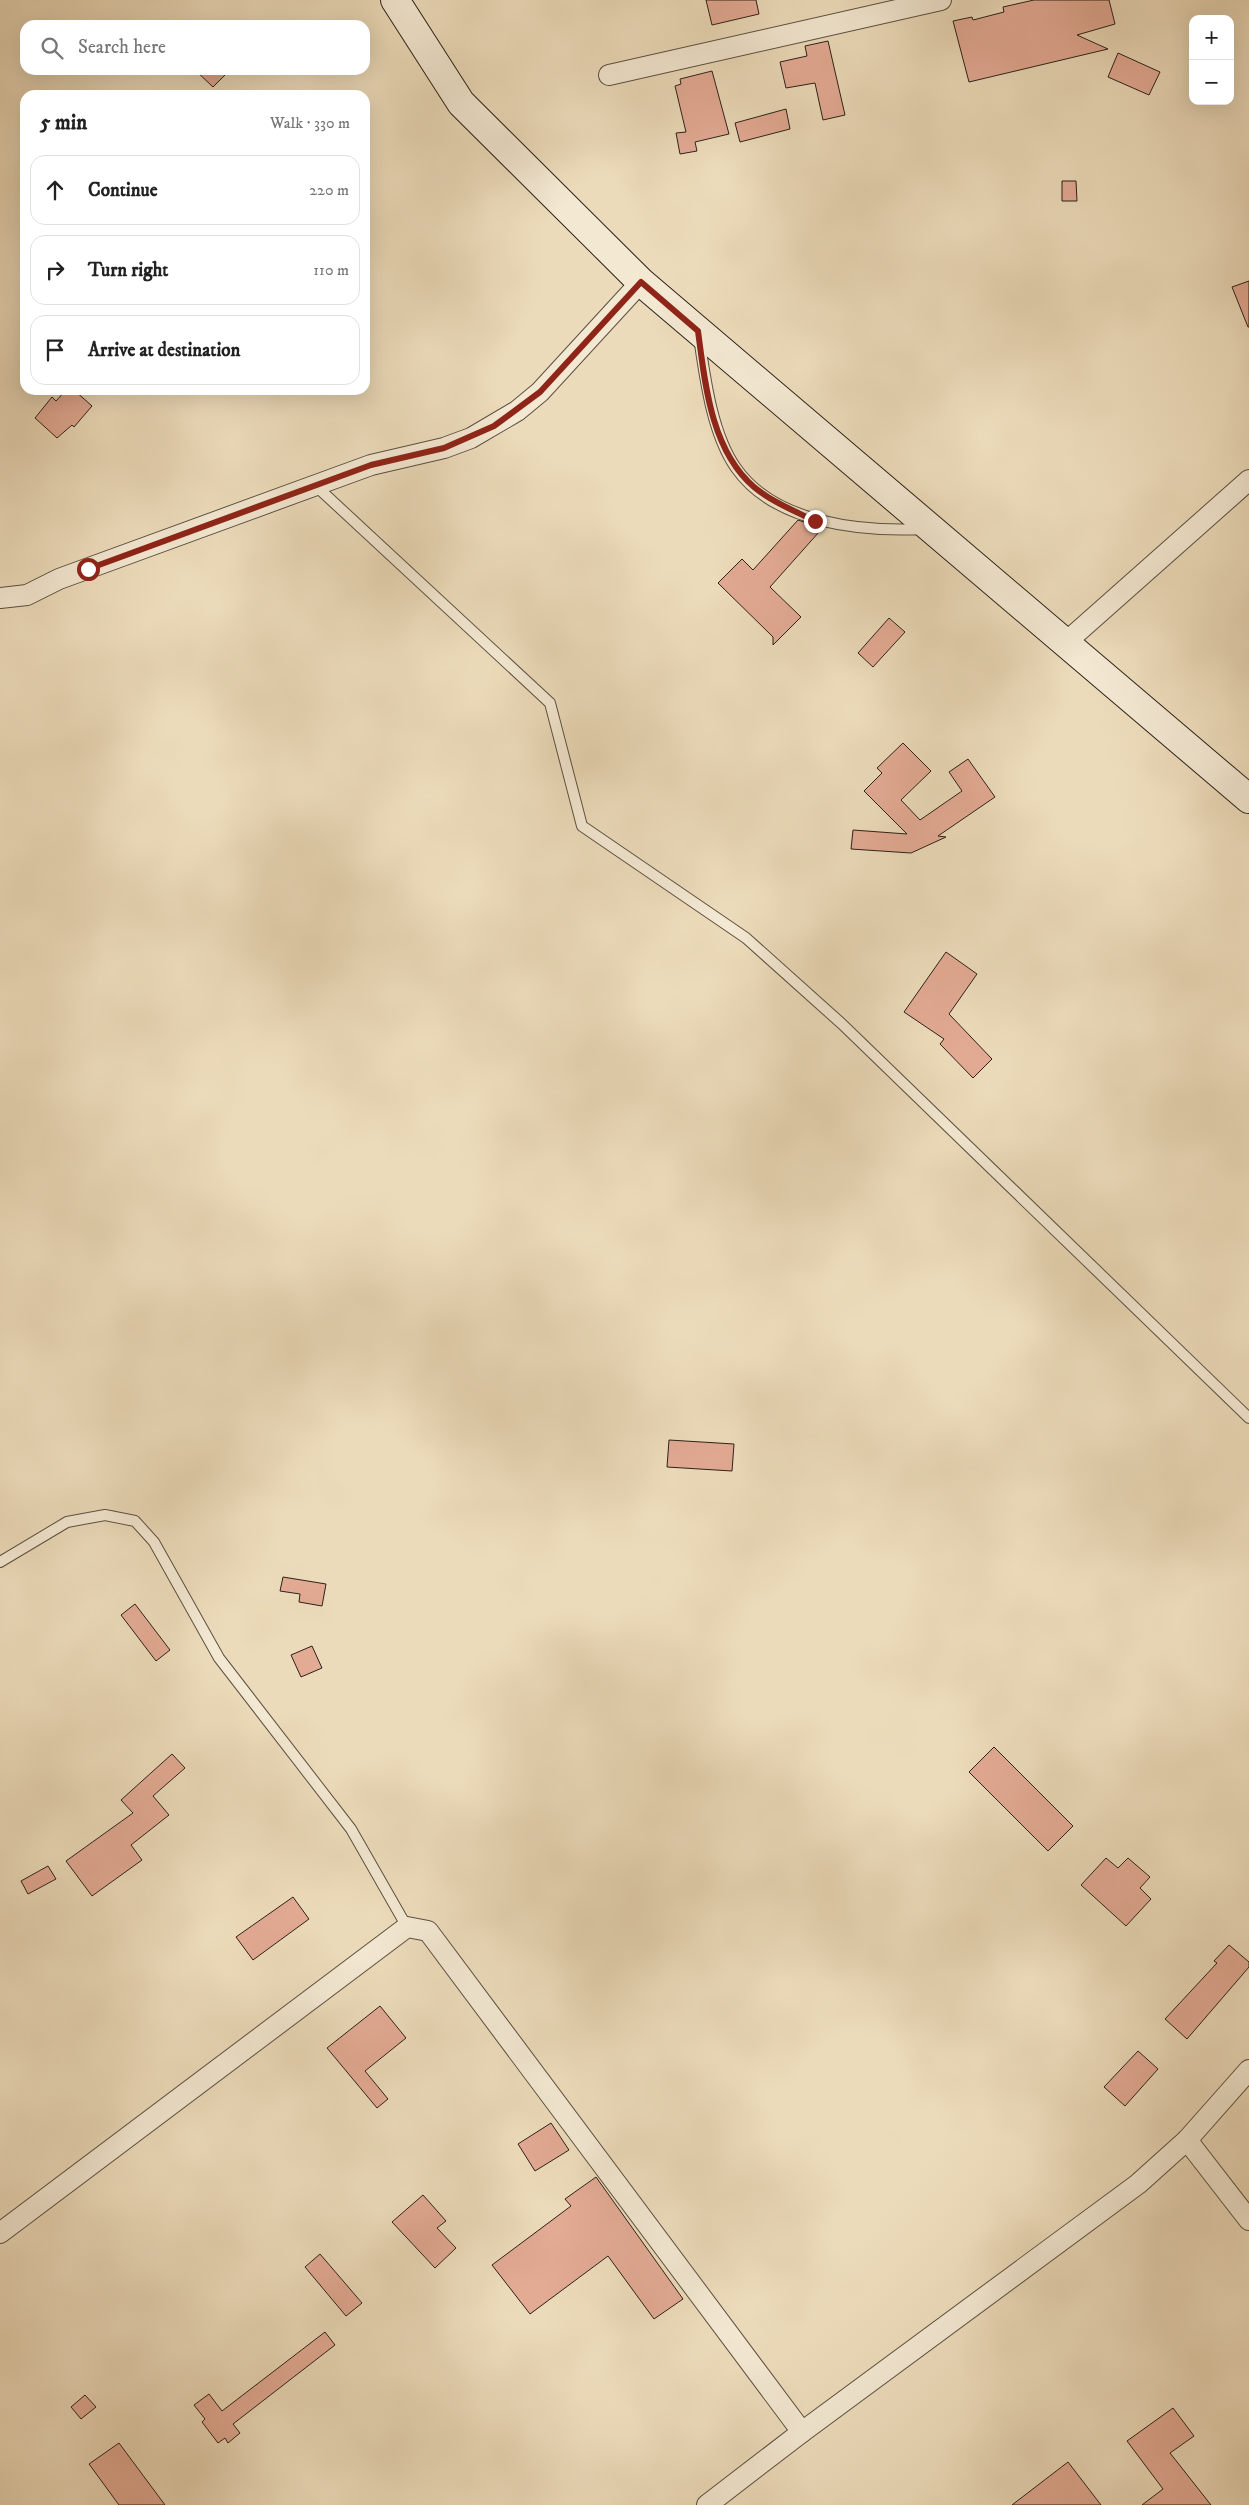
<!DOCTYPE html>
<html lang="en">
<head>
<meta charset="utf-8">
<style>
	body { margin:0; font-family:"IM FELL DW Pica",serif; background:#f6f6f6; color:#222 }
	.controls { position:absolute; right:15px; top:15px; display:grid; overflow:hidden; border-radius:10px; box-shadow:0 5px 20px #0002 }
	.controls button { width:45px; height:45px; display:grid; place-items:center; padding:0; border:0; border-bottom:1px solid #e0e0e0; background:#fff; color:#222; font:25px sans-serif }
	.stop { position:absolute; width:15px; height:15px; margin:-11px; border:4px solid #8f2418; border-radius:50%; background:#fff }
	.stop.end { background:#8f2418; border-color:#fff; box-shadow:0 1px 5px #0008 }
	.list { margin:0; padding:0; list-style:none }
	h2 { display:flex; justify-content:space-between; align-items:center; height:65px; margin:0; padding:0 20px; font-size:21px }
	h2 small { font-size:16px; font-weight:400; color:#767676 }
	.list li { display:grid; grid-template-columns:32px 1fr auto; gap:15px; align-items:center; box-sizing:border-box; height:70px; margin:0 10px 10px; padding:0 10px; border:1px solid #e0e0e0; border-radius:15px }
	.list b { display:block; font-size:19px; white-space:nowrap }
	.list em { font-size:16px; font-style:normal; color:#767676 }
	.icon { flex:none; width:28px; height:28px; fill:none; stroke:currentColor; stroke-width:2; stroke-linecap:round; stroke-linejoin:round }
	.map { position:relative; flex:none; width:1249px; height:2505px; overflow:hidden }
	.search { position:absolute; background:#fff; box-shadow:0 5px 20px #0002; left:20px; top:20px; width:350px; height:55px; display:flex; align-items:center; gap:12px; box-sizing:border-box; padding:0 18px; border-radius:15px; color:#767676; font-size:19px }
	.panel { position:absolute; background:#fff; box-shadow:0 5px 20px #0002; left:20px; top:90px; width:350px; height:305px; border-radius:15px }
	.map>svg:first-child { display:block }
	.building { fill:#e3aa94; stroke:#2c2119 }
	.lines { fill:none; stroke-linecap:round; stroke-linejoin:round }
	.service-casing { stroke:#5c5041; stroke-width:12 }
	.minor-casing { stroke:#5c5041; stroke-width:22 }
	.secondary-casing { stroke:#2c2119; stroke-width:30 }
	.service { stroke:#f3e8d2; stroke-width:10 }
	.minor { stroke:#f3e8d2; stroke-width:20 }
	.secondary { stroke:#f3e8d2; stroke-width:28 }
	.route { stroke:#8f2418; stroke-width:6 }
</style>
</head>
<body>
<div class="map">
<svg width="1249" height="2505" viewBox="0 0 1249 2505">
	<rect width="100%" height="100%" fill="#ecdbba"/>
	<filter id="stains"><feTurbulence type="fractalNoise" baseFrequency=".004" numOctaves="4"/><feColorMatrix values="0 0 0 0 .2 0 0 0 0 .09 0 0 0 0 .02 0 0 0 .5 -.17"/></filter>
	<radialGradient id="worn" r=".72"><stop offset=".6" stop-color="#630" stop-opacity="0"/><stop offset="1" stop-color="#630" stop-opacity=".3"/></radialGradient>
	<g class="building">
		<polygon points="706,0 756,0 759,14 712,25"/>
		<polygon points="1034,0 1109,0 1115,24 1077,35 1108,49 969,82 953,21 972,17 973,20 1004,12 1003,7"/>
		<polygon points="828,41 845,115 823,120 815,83 786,88 780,62 807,56 805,46"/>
		<polygon points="1118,53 1160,72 1149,95 1108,77"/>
		<polygon points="195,70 230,70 213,87"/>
		<polygon points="712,71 729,134 695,142 697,151 680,154 676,133 686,132 675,86 681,84 680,79"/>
		<polygon points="786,109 790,129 740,142 735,123"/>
		<polygon points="1062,181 1076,181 1077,201 1062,201"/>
		<polygon points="1249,281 1249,327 1248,327 1232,287"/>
		<polygon points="66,390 74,390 92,406 74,427 72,425 57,438 35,418 52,397 56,401"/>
		<polygon points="798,520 810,524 819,532 770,587 801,617 773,645 773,637 718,583 742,559 753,570"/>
		<polygon points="889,618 905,632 873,667 858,653"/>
		<polygon points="903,743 931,771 901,800 920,820 962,791 949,772 968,759 995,797 938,836 946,837 911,853 851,849 853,830 907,834 864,791 882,773 877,768"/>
		<polygon points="946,952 977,974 949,1014 992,1059 973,1078 940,1044 944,1039 904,1012"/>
		<polygon points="669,1440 734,1444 732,1471 667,1467"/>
		<polygon points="283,1577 326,1584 322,1606 299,1602 300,1594 280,1591"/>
		<polygon points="135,1604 170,1650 156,1661 121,1615"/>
		<polygon points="312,1646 322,1668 301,1677 291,1655"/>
		<polygon points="994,1747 1073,1826 1048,1851 969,1772"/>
		<polygon points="172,1754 185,1768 153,1796 169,1815 131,1845 142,1860 92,1896 66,1861 133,1813 121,1800"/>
		<polygon points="1106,1858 1118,1868 1128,1858 1150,1877 1140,1888 1151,1899 1126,1926 1081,1885"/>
		<polygon points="48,1866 56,1879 28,1894 21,1881"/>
		<polygon points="293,1897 309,1919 253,1960 236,1937"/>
		<polygon points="1229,1945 1249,1962 1249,1967 1187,2039 1165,2019 1217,1963 1214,1961"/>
		<polygon points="380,2006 406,2038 365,2071 388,2099 377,2108 327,2048"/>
		<polygon points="1138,2051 1158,2069 1125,2106 1104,2087"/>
		<polygon points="551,2123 569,2150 535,2171 518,2144"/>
		<polygon points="596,2177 683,2299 654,2319 608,2256 530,2314 492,2265 571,2206 565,2199"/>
		<polygon points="423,2195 446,2221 437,2228 456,2248 435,2268 392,2222"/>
		<polygon points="320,2254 362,2303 346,2316 305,2267"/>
		<polygon points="325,2332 335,2345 233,2424 240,2433 228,2443 225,2438 218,2443 202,2422 205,2419 194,2405 209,2394 222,2411"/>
		<polygon points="85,2395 96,2407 81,2419 71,2407"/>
		<polygon points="1173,2408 1194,2436 1170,2453 1211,2505 1142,2505 1163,2489 1127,2441"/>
		<polygon points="119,2443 165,2505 119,2505 89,2464"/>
		<polygon points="1068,2462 1101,2505 1012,2505"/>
	</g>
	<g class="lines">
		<g class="service-casing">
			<g id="service">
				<path d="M699 337C705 378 712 434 736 468 775 524 863 532 924 529"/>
				<polyline points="316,486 550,703 582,826 746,938 842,1024 1249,1418"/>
				<polyline points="0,1562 67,1522 105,1515 135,1521 154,1542 219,1658 351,1829 407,1927"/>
			</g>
		</g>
		<g class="minor-casing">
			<g id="minor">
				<polyline points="609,75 941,0"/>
				<polyline points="0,598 27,595 59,579 371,465 444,448 471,438 517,411 540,392 641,282"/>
				<polyline points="1064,644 1249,480"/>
				<polyline points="1187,2140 1249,2220"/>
				<polyline points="0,2233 407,1927 428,1931 802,2432"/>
				<polyline points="707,2505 802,2432 1138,2184 1187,2140 1249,2070"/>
			</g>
		</g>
		<g class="secondary-casing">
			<polyline id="secondary" points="395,0 461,103 641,282 1249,799"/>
		</g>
		<use href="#service" class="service"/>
		<use href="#minor" class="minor"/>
		<use href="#secondary" class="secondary"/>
	</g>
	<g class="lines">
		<path class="route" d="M88 569 371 465 444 448 494 426 540 392 641 282 698 331C705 384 711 450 754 487 772 502 795 511 815 521"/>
	</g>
	<rect width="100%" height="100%" filter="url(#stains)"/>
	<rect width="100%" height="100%" fill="url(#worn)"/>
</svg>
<div class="controls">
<button>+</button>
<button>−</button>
</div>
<div class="stop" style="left:88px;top:569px"></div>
<div class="stop end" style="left:815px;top:521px"></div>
<div class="search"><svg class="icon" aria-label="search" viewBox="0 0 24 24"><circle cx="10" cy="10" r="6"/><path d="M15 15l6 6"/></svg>Search here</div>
<section class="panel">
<h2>5 min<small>Walk · 330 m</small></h2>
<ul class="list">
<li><svg class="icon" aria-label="ahead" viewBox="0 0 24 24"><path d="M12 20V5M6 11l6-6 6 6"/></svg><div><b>Continue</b></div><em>220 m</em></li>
<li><svg class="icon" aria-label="right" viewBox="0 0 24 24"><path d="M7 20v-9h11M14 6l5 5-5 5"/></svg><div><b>Turn right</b></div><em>110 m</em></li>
<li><svg class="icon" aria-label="arrive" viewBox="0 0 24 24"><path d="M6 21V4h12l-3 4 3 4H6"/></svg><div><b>Arrive at destination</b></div></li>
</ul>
</section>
</div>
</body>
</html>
